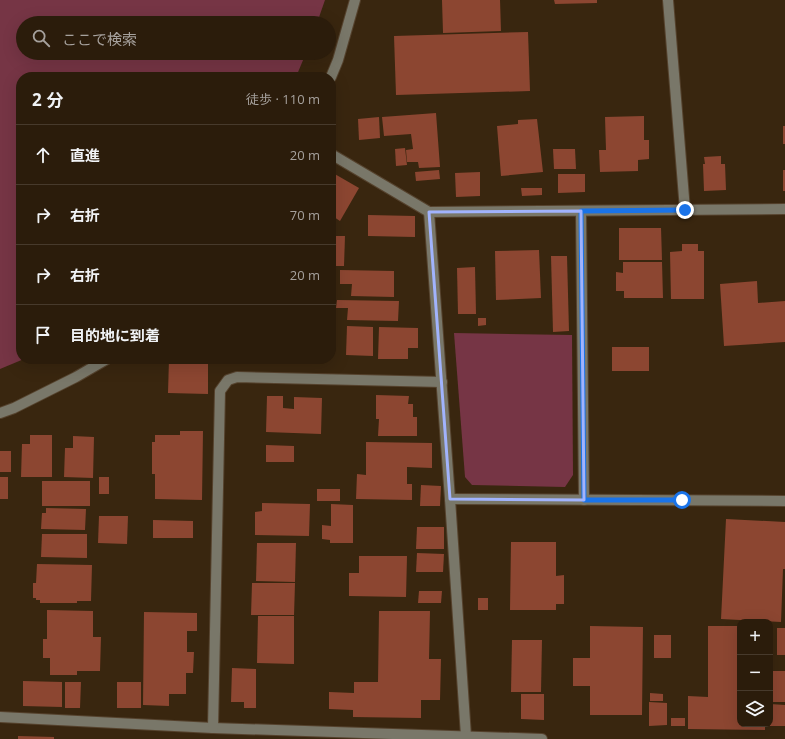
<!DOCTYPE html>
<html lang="ja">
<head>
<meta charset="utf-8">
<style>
	body { margin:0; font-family:"Open Sans","Noto Sans JP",sans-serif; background:#332514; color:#f1f3f6 }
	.controls { position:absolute; right:12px; bottom:12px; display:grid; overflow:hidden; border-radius:8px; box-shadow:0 4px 16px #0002 }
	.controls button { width:36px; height:36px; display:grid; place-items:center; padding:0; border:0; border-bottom:1px solid #473a2c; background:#2b1c0b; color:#f1f3f6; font:20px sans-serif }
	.stop { position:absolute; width:12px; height:12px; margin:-9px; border:3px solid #1a73e8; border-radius:50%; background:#fff }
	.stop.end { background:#1a73e8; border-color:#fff; box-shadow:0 1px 4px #0008 }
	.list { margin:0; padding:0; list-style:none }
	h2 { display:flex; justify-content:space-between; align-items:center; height:52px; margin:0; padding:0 16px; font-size:17px }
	h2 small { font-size:13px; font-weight:400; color:#a6a19d }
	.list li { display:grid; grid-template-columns:26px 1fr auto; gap:12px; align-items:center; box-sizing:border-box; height:60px; padding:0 16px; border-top:1px solid #473a2c }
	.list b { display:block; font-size:15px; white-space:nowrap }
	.list em { font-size:13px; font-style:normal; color:#a6a19d }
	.icon { flex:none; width:22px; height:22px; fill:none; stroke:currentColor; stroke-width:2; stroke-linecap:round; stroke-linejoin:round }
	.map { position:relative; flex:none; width:785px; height:739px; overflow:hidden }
	.search { position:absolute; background:#2b1c0b; box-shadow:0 4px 16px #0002; left:16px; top:16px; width:320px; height:44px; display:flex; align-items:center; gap:10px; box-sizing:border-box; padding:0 14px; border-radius:22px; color:#a6a19d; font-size:15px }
	.panel { position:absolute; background:#2b1c0b; box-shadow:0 4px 16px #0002; left:16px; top:72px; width:320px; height:292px; border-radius:16px }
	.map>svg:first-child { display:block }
	.green { fill:#763545 }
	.building { fill:#8c4631 }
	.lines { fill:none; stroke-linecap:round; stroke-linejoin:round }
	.minor-casing { stroke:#55422d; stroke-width:12 }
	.minor { stroke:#797769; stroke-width:10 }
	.route { stroke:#1a73e8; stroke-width:5 }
	.marked { fill:none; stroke:#a1b3fd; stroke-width:3; stroke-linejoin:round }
</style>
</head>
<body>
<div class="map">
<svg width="785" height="739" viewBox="0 0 785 739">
	<rect width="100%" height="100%" fill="#39260f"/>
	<g class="green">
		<polygon points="0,0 325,0 317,23 23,23 23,53 306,53 296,77 21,77 21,359 24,359 0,369"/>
		<polygon points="454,333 572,335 573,475 565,487 472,485 465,477"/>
	</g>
	<g class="building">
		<polygon points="442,0 500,0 501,31 443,33"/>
		<polygon points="554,0 597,0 597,3 555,4"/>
		<polygon points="528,32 530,91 396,95 394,36"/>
		<polygon points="436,113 440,167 419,168 418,162 407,162 406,150 413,149 411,134 384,136 382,117"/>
		<polygon points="644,116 644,140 649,140 649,159 638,160 638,171 600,172 599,150 606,150 605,117"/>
		<polygon points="379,117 380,138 359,140 358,119"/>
		<polygon points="537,119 543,172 501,176 497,126 518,124 518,120"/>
		<rect x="783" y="126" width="2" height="18"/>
		<polygon points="405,148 407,165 396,166 395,149"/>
		<polygon points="553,149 575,149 576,169 554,169"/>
		<polygon points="721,156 721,164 725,164 726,190 704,191 703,164 705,164 704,157"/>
		<polygon points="439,170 440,179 416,181 415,172"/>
		<rect x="783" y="170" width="2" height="21"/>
		<polygon points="480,172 480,196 456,197 455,173"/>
		<polygon points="333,173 359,188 340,221 331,215 331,176"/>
		<polygon points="558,174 585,174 585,192 558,193"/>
		<polygon points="521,188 542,188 542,195 522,196"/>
		<polygon points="368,215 415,216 415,237 368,236"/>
		<polygon points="619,228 661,228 662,260 619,260"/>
		<polygon points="331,236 345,236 344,266 331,266"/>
		<polygon points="682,244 698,244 698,251 704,251 704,299 671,299 670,252 682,251"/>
		<polygon points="539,250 541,298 496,300 495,251"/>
		<polygon points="551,256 567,256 569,331 553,332"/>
		<polygon points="623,262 662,262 663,298 624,298 624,291 616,291 616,272 623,273"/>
		<polygon points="475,267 476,314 458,314 457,268"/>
		<polygon points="331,270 333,270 332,296 331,296"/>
		<polygon points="340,270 394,271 394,297 351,296 352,284 340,284"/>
		<polygon points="757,281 758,303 785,301 785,342 724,346 720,284"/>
		<polygon points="337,300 399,301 398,321 347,320 348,308 336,308"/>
		<polygon points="478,318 486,318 486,325 478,326"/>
		<polygon points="347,326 373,327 373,356 346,355"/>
		<polygon points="379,327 418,328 418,348 408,348 408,359 378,359"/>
		<rect x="612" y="347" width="37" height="24"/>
		<polygon points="169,359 208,359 208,394 168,393"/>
		<polygon points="247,359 305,359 305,362 247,361"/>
		<polygon points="376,395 409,396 408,404 413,404 413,417 417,417 417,436 378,436 379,419 376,419"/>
		<polygon points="267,396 283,396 283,408 294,409 294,397 322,398 321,434 266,432"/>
		<polygon points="180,431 203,431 202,500 155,499 155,474 152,474 152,442 155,442 155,435 180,435"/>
		<polygon points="30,435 52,435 52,477 21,477 22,444 30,444"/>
		<polygon points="73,436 94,437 93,478 64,477 65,448 73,448"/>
		<polygon points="366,442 432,443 432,468 407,467 407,484 412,484 412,500 356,499 357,474 366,475"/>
		<polygon points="266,445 294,446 294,462 266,462"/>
		<rect x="0" y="451" width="11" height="21"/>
		<rect x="0" y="477" width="8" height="22"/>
		<rect x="99" y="477" width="10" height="17"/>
		<rect x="42" y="481" width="48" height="25"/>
		<polygon points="421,485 441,486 440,506 420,506"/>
		<rect x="317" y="489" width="23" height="12"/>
		<polygon points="262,503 310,504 309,536 255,535 255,512 262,511"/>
		<polygon points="331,504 353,505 353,543 330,543 330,540 322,539 322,525 331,526"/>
		<polygon points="46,508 86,509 85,530 41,529 42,513 46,513"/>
		<polygon points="99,516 128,516 127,544 98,543"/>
		<polygon points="726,519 785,522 785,569 783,569 781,622 721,619"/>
		<polygon points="153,520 193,521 193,538 153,538"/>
		<polygon points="417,527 444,527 444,549 416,549"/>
		<polygon points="42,534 87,534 87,558 41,557"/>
		<polygon points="511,542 556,542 556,576 564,575 564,604 556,604 556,610 510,610"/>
		<polygon points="257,543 296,543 295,582 256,581"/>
		<polygon points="417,553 444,554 443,572 416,572"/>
		<polygon points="359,556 407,556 406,597 349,596 349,573 359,573"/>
		<polygon points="37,564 92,565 91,601 77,601 77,603 40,603 40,600 36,600 36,598 33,598 33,583 36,583"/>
		<polygon points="252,583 295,583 294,615 251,615"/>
		<polygon points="419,591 442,591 441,603 418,603"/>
		<rect x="478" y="598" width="10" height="12"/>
		<polygon points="47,610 93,611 93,637 101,637 100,671 77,671 77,675 50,675 50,658 43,658 43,639 47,639"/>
		<polygon points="379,611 430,611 429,659 441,659 440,700 421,700 421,718 353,717 353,710 329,709 329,692 354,693 354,682 378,682"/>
		<polygon points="144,612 197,613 197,631 187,631 187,652 194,652 193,673 186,673 186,694 169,694 169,706 143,705"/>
		<polygon points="258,616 294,616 294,664 257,663"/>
		<polygon points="590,626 643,627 642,715 590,715 590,686 573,686 573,658 590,658"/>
		<polygon points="708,626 740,626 740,724 765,724 765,730 688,729 688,696 708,697"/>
		<rect x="777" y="628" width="8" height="27"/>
		<rect x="654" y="635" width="17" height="23"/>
		<polygon points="512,640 542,640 541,692 511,692"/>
		<polygon points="232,668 256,669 256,708 244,708 244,702 231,702"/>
		<rect x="770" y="671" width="15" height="31"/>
		<polygon points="23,681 62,682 62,707 23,706"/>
		<polygon points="65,682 81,682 80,708 65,708"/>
		<rect x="117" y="682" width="24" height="26"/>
		<polygon points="650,693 663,694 663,701 650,701"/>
		<polygon points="521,694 544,694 544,720 521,719"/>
		<polygon points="649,702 667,703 667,725 649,726"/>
		<polygon points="770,704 785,705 785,726 770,726"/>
		<rect x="671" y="718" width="14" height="8"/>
		<polygon points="18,736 54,737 54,739 18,739"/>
	</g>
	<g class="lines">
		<g class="minor-casing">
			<g id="minor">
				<polyline points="668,0 685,210"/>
				<polyline points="331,77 338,60 355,0"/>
				<polyline points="331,154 429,212 785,209"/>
				<polyline points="581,211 584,500"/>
				<polyline points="429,212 450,499 466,736"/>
				<polyline points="0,413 14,408 76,377 107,359"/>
				<polyline points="450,499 785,501"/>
				<polyline points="0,717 213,728 542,739"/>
				<polyline points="213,728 220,391 228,380 237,377 442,382"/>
			</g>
		</g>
		<use href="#minor" class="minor"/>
	</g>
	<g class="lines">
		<polyline class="route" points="682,500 584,500 581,211 685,210"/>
	</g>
	<path class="marked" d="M581 211 584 500 450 499 429 212Z"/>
</svg>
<div class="controls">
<button>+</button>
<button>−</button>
<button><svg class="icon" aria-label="layers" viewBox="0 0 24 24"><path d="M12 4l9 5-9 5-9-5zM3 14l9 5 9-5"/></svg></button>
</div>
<div class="stop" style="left:682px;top:500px"></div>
<div class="stop end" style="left:685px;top:210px"></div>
<div class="search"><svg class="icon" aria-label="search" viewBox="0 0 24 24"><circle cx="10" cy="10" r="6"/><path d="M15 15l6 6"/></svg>ここで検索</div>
<section class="panel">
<h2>2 分<small>徒歩 · 110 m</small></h2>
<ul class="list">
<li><svg class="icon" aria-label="ahead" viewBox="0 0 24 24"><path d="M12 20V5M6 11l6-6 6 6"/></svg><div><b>直進</b></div><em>20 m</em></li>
<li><svg class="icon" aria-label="right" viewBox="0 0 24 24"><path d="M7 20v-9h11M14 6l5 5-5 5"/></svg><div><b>右折</b></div><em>70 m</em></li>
<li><svg class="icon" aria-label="right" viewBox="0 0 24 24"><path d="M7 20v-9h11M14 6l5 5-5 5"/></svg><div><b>右折</b></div><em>20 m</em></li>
<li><svg class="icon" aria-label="arrive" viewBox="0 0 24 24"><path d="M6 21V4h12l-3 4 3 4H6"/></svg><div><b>目的地に到着</b></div></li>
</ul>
</section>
</div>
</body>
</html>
